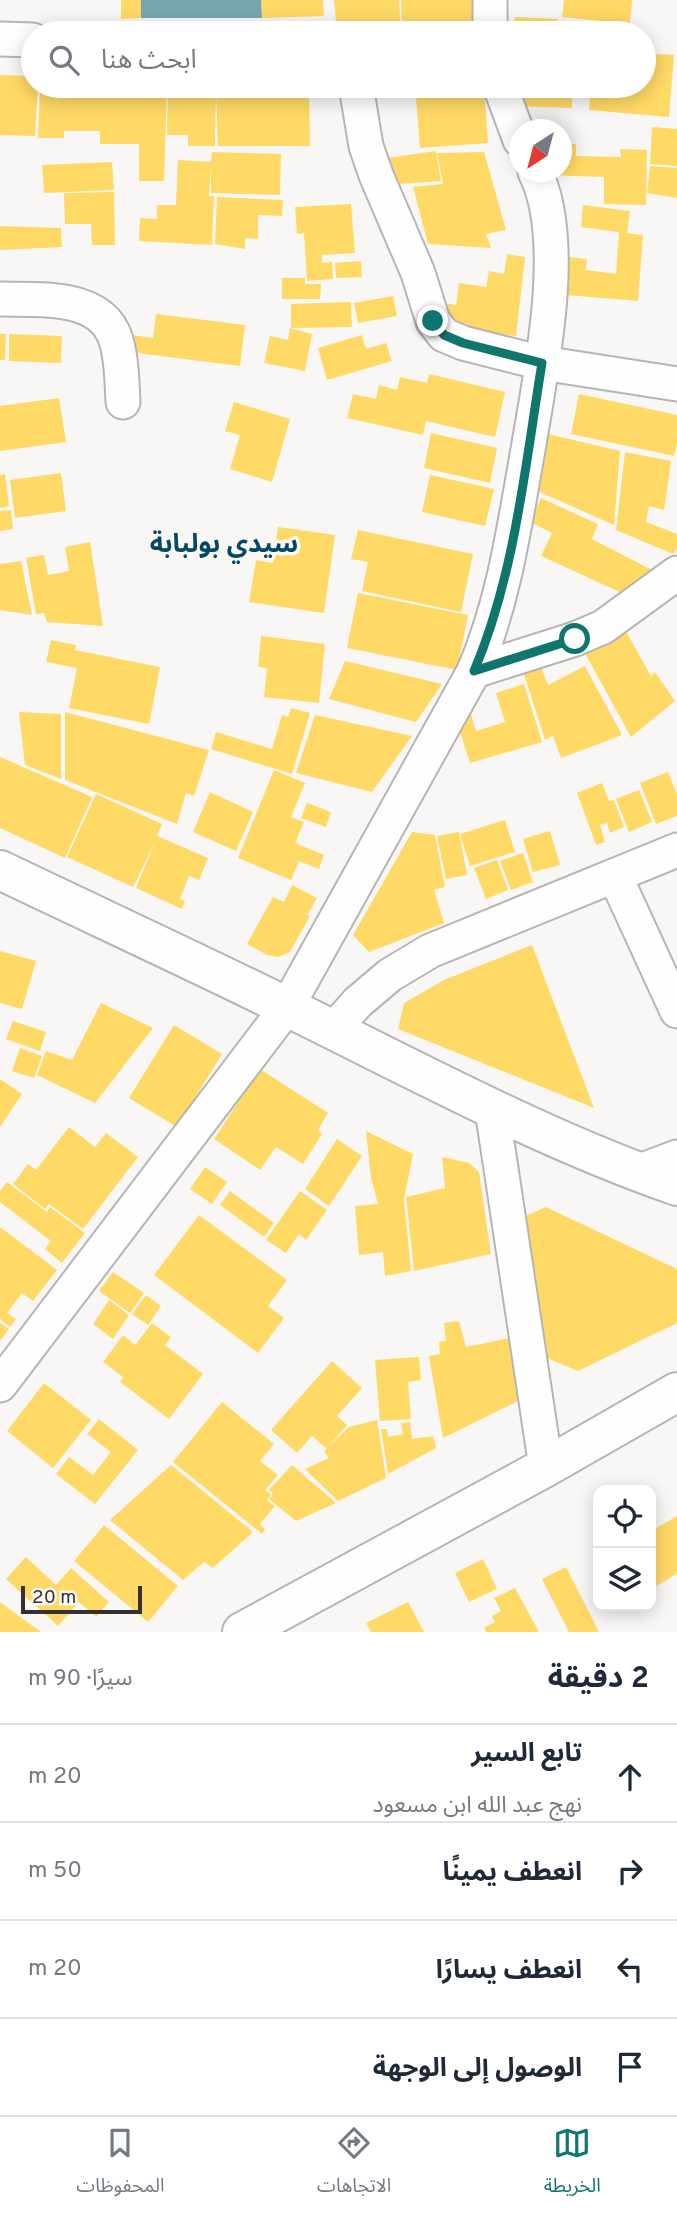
<!DOCTYPE html>
<html lang="ar">
<head>
<meta charset="utf-8">
<style>
	body { margin:0; font-family:Overpass,"Noto Sans Arabic",sans-serif; background:#f2f2f3; color:#1f2937; direction:rtl }
	.controls { position:absolute; right:21px; bottom:21px; display:grid; overflow:hidden; border-radius:14px; box-shadow:0 4px 18px #0003 }
	.controls button { width:63px; height:63px; display:grid; place-items:center; padding:0; border:0; border-bottom:2px solid #e0e1e3; background:#fff; color:#1f2937; font:35px sans-serif }
	.compass { position:absolute; left:509px; top:119px; width:63px; height:63px; border-radius:50%; background:#fff; box-shadow:0 4px 18px #0003; rotate:216deg }
	.scale { position:absolute; left:21px; bottom:18px; width:121px; box-sizing:border-box; padding-left:7px; border:4px solid #333230; border-top:0; font-size:19px; line-height:24px; white-space:nowrap; color:#333230; -webkit-text-stroke:5px #fbf8f3; paint-order:stroke }
	.stop { position:absolute; width:21px; height:21px; margin:-16px; border:5px solid #0f766e; border-radius:50%; background:#fff }
	.stop.end { background:#0f766e; border-color:#fff; box-shadow:0 2px 7px #0008 }
	.list { margin:0; padding:0; list-style:none }
	h2 { display:flex; justify-content:space-between; align-items:center; height:91px; margin:0; padding:0 28px; font-size:30px }
	h2 small { font-size:23px; font-weight:400; color:#747a83 }
	.list li { display:grid; grid-template-columns:46px 1fr auto; gap:21px; align-items:center; box-sizing:border-box; height:98px; padding:0 28px; border-top:2px solid #e0e1e3 }
	.list b { display:block; font-size:26px; white-space:nowrap }
	.list p { margin:0; font-size:23px; white-space:nowrap; color:#747a83 }
	.list em { font-size:23px; font-style:normal; color:#747a83 }
	.icon { flex:none; width:38px; height:38px; fill:none; stroke:currentColor; stroke-width:2; stroke-linecap:round; stroke-linejoin:round }
	.map { position:relative; flex:none; width:677px; height:1632px; overflow:hidden; direction:ltr }
	.search { position:absolute; background:#fff; box-shadow:0 4px 18px #0003; left:21px; right:21px; top:21px; height:77px; display:flex; align-items:center; gap:18px; box-sizing:border-box; padding:0 24px; border-radius:38px; color:#747a83; font-size:26px }
	.sheet { height:483px; background:#fff }
	nav { display:flex; justify-content:space-around; align-items:center; box-sizing:border-box; height:98px; border-top:2px solid #e0e1e3; background:#fff; font-size:19px; color:#747a83 }
	nav a { display:grid; justify-items:center; gap:4px }
	nav .on { color:#0f766e }
	.map>svg:first-child { display:block }
	.homes { fill:#ffd966 }
	.public { fill:#76a5af }
	.lines { fill:none; stroke-linecap:round; stroke-linejoin:round }
	.minor-casing { stroke:#b6b5b3; stroke-width:37 }
	.tertiary-casing { stroke:#b6b5b3; stroke-width:42 }
	.secondary-casing { stroke:#b6b5b3; stroke-width:42 }
	.minor { stroke:#fefefe; stroke-width:33 }
	.tertiary { stroke:#fefefe; stroke-width:38 }
	.secondary { stroke:#fefefe; stroke-width:38 }
	.route { stroke:#0f766e; stroke-width:9 }
	.labels { text-anchor:middle; dominant-baseline:central; stroke-width:7; stroke-linejoin:round; paint-order:stroke }
	.district-label { font-size:26px; font-weight:bold; fill:#004a67; stroke:#fbf8f3 }
</style>
</head>
<body>
<div class="map">
<svg width="677" height="1632" viewBox="0 0 677 1632">
	<rect width="100%" height="100%" fill="#f9f7f5"/>
	<g class="homes">
		<polygon points="121,0 141,0 141,18 121,19"/>
		<polygon points="261,0 323,0 324,16 262,18"/>
		<polygon points="334,0 399,0 401,33 337,33"/>
		<polygon points="401,0 479,0 481,33 402,33"/>
		<polygon points="564,0 632,0 630,24 562,17"/>
		<polygon points="515,17 558,19 557,33 514,33"/>
		<polygon points="644,53 674,55 669,117 589,110 591,86 644,86"/>
		<polygon points="0,75 33,76 33,86 38,86 35,136 0,135"/>
		<polygon points="40,86 167,86 164,181 139,181 139,144 100,144 100,131 64,131 64,138 38,138"/>
		<polygon points="168,86 309,86 310,146 218,146 216,92 215,146 188,146 188,135 167,135"/>
		<polygon points="415,86 484,86 488,143 420,148"/>
		<polygon points="509,86 572,86 572,108 508,106"/>
		<polygon points="652,127 677,129 677,166 650,164"/>
		<polygon points="562,144 576,144 576,156 621,157 620,149 647,150 646,205 604,204 604,177 544,175 544,172 562,172"/>
		<polygon points="436,151 441,181 385,185 380,159"/>
		<polygon points="212,152 281,154 280,195 211,193 211,167 209,196 214,196 212,245 139,241 140,218 157,219 157,205 176,205 178,160 211,162"/>
		<polygon points="484,152 506,230 486,234 491,248 428,244 413,187 443,184 437,153"/>
		<polygon points="112,162 114,190 44,193 42,165"/>
		<polygon points="650,166 677,168 677,198 647,193"/>
		<polygon points="114,192 115,245 92,245 91,224 65,224 64,193"/>
		<polygon points="217,197 283,200 282,216 258,215 258,239 245,238 245,249 215,244"/>
		<polygon points="351,204 355,253 322,255 322,263 332,262 333,279 307,281 304,233 297,234 295,207"/>
		<polygon points="583,205 630,211 627,233 643,235 638,301 566,295 569,257 587,259 586,270 616,274 619,232 581,227"/>
		<polygon points="0,226 61,228 62,247 0,250"/>
		<polygon points="507,254 525,257 516,336 441,324 444,303 456,305 459,283 486,287 489,271 504,274"/>
		<polygon points="361,261 362,277 336,278 335,263"/>
		<polygon points="282,278 305,278 305,284 321,284 320,299 282,299"/>
		<polygon points="393,296 397,316 358,323 354,303"/>
		<polygon points="351,302 352,327 291,328 291,304"/>
		<polygon points="156,314 245,325 240,366 129,352 132,335 153,338"/>
		<polygon points="290,328 312,334 305,371 264,363 270,336 288,340"/>
		<polygon points="0,334 6,334 5,360 0,360"/>
		<polygon points="9,334 62,336 61,363 9,361"/>
		<polygon points="362,335 366,349 386,343 392,361 327,380 318,348"/>
		<polygon points="429,374 505,392 495,437 426,421 423,435 347,418 353,394 376,399 379,385 397,390 400,377 427,383"/>
		<polygon points="579,394 677,415 677,443 674,456 571,434"/>
		<polygon points="59,398 66,442 0,451 0,406"/>
		<polygon points="234,402 290,419 272,482 230,469 240,435 225,431"/>
		<polygon points="431,433 497,448 490,483 424,468"/>
		<polygon points="548,434 620,451 614,525 535,490"/>
		<polygon points="625,452 671,461 664,510 649,506 646,522 677,534 677,549 673,554 616,530"/>
		<polygon points="61,473 66,511 15,518 10,480"/>
		<polygon points="5,474 9,506 0,508 0,475"/>
		<polygon points="430,475 494,489 485,526 422,512"/>
		<polygon points="541,498 598,524 592,539 652,570 624,594 541,556 552,533 530,522"/>
		<polygon points="11,510 13,529 0,531 0,511"/>
		<polygon points="278,527 335,535 324,613 249,602 256,560 273,563"/>
		<polygon points="358,530 473,554 461,612 362,591 368,562 351,559"/>
		<polygon points="90,542 103,626 47,622 44,613 36,614 26,558 44,555 48,575 69,571 65,547"/>
		<polygon points="21,561 32,615 0,610 0,564"/>
		<polygon points="358,593 468,615 457,670 347,648"/>
		<polygon points="624,628 651,676 655,672 675,701 631,737 582,648"/>
		<polygon points="261,636 325,644 319,703 264,697 267,668 258,667"/>
		<polygon points="51,640 76,645 75,650 160,667 149,724 69,708 77,668 46,662"/>
		<polygon points="345,661 442,684 416,722 329,699"/>
		<polygon points="585,666 622,735 561,758 553,736 545,740 524,674 541,667 548,685"/>
		<polygon points="524,684 542,742 470,763 454,713 469,708 476,731 505,722 496,693"/>
		<polygon points="291,708 310,713 292,774 211,749 216,732 272,749 282,715 288,717"/>
		<polygon points="19,712 61,714 61,779 25,765"/>
		<polygon points="65,712 209,750 194,796 186,793 177,824 65,780"/>
		<polygon points="315,715 412,736 372,792 296,773"/>
		<polygon points="0,757 92,797 65,858 0,828"/>
		<polygon points="274,770 305,783 291,817 304,822 295,843 324,855 319,869 299,861 291,880 238,858"/>
		<polygon points="668,772 677,794 677,816 656,824 640,783"/>
		<polygon points="602,783 609,801 614,800 624,827 610,833 607,823 600,825 605,842 596,845 577,793"/>
		<polygon points="639,790 652,822 629,832 616,799"/>
		<polygon points="210,792 253,812 236,851 193,832"/>
		<polygon points="96,794 162,824 157,836 208,858 199,880 189,876 180,899 185,901 182,909 136,888 155,842 133,887 67,857"/>
		<polygon points="307,803 331,812 326,827 301,818"/>
		<polygon points="505,820 515,852 470,866 460,834"/>
		<polygon points="550,831 560,865 533,872 523,839"/>
		<polygon points="412,832 435,835 445,887 434,890 444,923 369,952 353,935"/>
		<polygon points="459,832 467,875 446,879 437,836"/>
		<polygon points="523,853 533,882 511,890 500,861"/>
		<polygon points="497,860 508,890 486,899 474,868"/>
		<polygon points="292,885 317,898 308,914 301,911 310,916 290,952 278,957 267,955 247,944 273,897 284,902"/>
		<polygon points="532,945 594,1108 398,1029 404,1003 444,980"/>
		<polygon points="0,951 36,961 22,1009 0,1003"/>
		<polygon points="101,1003 153,1028 95,1103 37,1075 46,1051 72,1060"/>
		<polygon points="13,1021 46,1032 40,1051 6,1039"/>
		<polygon points="174,1025 222,1054 177,1127 129,1098"/>
		<polygon points="20,1048 42,1056 34,1078 12,1071"/>
		<polygon points="260,1069 328,1113 318,1130 322,1134 303,1164 276,1147 260,1170 214,1139"/>
		<polygon points="0,1079 22,1094 0,1127"/>
		<polygon points="69,1127 95,1147 106,1133 138,1157 83,1229 49,1204 45,1209 13,1184 28,1164 36,1170"/>
		<polygon points="366,1131 413,1154 404,1199 411,1271 385,1276 383,1252 359,1255 355,1206 378,1204 371,1178"/>
		<polygon points="337,1139 362,1156 329,1206 305,1189"/>
		<polygon points="442,1157 469,1163 479,1172 491,1254 414,1271 406,1197 445,1188"/>
		<polygon points="205,1167 227,1182 212,1204 190,1189"/>
		<polygon points="7,1182 47,1212 50,1207 85,1233 62,1263 45,1249 51,1241 0,1202 0,1191"/>
		<polygon points="230,1191 274,1223 264,1237 220,1205"/>
		<polygon points="300,1191 327,1210 306,1240 299,1234 286,1253 266,1240"/>
		<polygon points="546,1207 677,1269 677,1323 578,1371 547,1358 523,1217"/>
		<polygon points="199,1215 287,1280 268,1306 284,1318 258,1353 154,1275"/>
		<polygon points="0,1227 57,1270 33,1301 22,1293 7,1313 16,1319 10,1327 0,1319"/>
		<polygon points="113,1272 144,1293 130,1313 99,1291"/>
		<polygon points="146,1295 161,1306 148,1325 132,1314"/>
		<polygon points="109,1300 129,1315 113,1339 93,1324"/>
		<polygon points="459,1321 466,1347 510,1338 520,1400 443,1438 429,1356 440,1354 439,1342 446,1341 444,1323"/>
		<polygon points="0,1323 9,1329 0,1341"/>
		<polygon points="152,1323 171,1337 165,1345 203,1374 169,1419 120,1382 123,1377 103,1362 123,1335 135,1345"/>
		<polygon points="419,1357 421,1380 408,1382 411,1419 380,1421 375,1360"/>
		<polygon points="332,1361 362,1388 337,1416 347,1425 329,1446 349,1427 377,1420 386,1478 338,1501 305,1469 329,1458 324,1451 327,1449 312,1436 297,1453 271,1430"/>
		<polygon points="44,1383 91,1420 53,1468 7,1431"/>
		<polygon points="222,1402 274,1444 260,1461 278,1475 265,1490 271,1494 267,1500 275,1506 260,1524 265,1529 262,1534 173,1462"/>
		<polygon points="99,1419 138,1450 95,1504 56,1474 69,1457 93,1475 111,1452 87,1434"/>
		<polygon points="410,1422 412,1439 433,1436 436,1448 388,1474 381,1429 387,1429 388,1437 403,1434 401,1423"/>
		<polygon points="171,1465 253,1532 213,1568 204,1562 183,1580 110,1520"/>
		<polygon points="292,1465 336,1503 296,1521 269,1499 273,1493 269,1490"/>
		<polygon points="677,1516 677,1574 651,1589 651,1531"/>
		<polygon points="104,1525 178,1586 148,1622 74,1561"/>
		<polygon points="26,1557 56,1585 71,1568 109,1602 96,1617 79,1602 58,1626 6,1579"/>
		<polygon points="483,1559 497,1589 469,1602 455,1573"/>
		<polygon points="566,1567 599,1632 569,1632 542,1579"/>
		<polygon points="515,1588 539,1632 486,1632 484,1628 495,1622 492,1616 501,1611 494,1598"/>
		<polygon points="0,1602 41,1632 0,1632"/>
		<polygon points="408,1602 424,1632 371,1632 366,1623"/>
	</g>
	<polygon class="public" points="141,0 261,0 262,18 141,18"/>
	<g class="lines">
		<g class="minor-casing">
			<g id="minor">
				<polyline points="490,0 490,33"/>
				<polyline points="0,39 33,40"/>
				<polyline points="356,86 366,146 376,175 418,273 433,321 444,335 463,343 542,363 677,384"/>
				<polyline points="500,86 520,140"/>
				<path d="M0 299C42 300 108 293 118 348 122 365 122 384 123 402"/>
				<polyline points="474,671 575,639 603,627 677,573"/>
				<polyline points="615,876 677,1011"/>
				<polyline points="333,1030 358,1002 390,975 430,951 677,850"/>
				<polyline points="492,1109 546,1467"/>
				<polyline points="637,1172 677,1157"/>
				<path d="M0 1385 287 1007 474 671C505 599 515 521 529 444 541 371 569 239 535 172"/>
			</g>
		</g>
		<g class="tertiary-casing">
			<path id="tertiary" d="M0 870C96 916 192 960 287 1007 415 1070 542 1139 677 1186"/>
		</g>
		<g class="secondary-casing">
			<polyline id="secondary" points="242,1632 546,1467 677,1392"/>
		</g>
		<use href="#minor" class="minor"/>
		<use href="#tertiary" class="tertiary"/>
		<use href="#secondary" class="secondary"/>
	</g>
	<g class="lines">
		<path class="route" d="M433 321 444 335 463 343 542 363C525 466 515 575 474 671L575 639"/>
	</g>
	<g class="labels">
		<g class="district-label">
			<text x="224" y="545">سيدي بولبابة</text>
		</g>
	</g>
</svg>
<div class="controls">
<button><svg class="icon" aria-label="locate" viewBox="0 0 24 24"><circle cx="12" cy="12" r="6"/><path d="M12 2v4M12 18v4M2 12h4M18 12h4"/></svg></button>
<button><svg class="icon" aria-label="layers" viewBox="0 0 24 24"><path d="M12 4l9 5-9 5-9-5zM3 14l9 5 9-5"/></svg></button>
</div>
<svg class="compass" viewBox="-18 -18 36 36"><path d="M0-13l5 13h-10z" fill="#e53935"/><path d="M0 13l5-13h-10z" fill="#747a83"/></svg>
<div class="scale">20 m</div>
<div class="stop" style="left:575px;top:639px"></div>
<div class="stop end" style="left:433px;top:321px"></div>
<div class="search"><svg class="icon" aria-label="search" viewBox="0 0 24 24"><circle cx="10" cy="10" r="6"/><path d="M15 15l6 6"/></svg>ابحث هنا</div>
</div>
<section class="sheet">
<h2>2 دقيقة<small>سيرًا · 90 m</small></h2>
<ul class="list">
<li><svg class="icon" aria-label="ahead" viewBox="0 0 24 24"><path d="M12 20V5M6 11l6-6 6 6"/></svg><div><b>تابع السير</b><p>نهج عبد الله ابن مسعود</p></div><em>20 m</em></li>
<li><svg class="icon" aria-label="right" viewBox="0 0 24 24"><path d="M7 20v-9h11M14 6l5 5-5 5"/></svg><div><b>انعطف يمينًا</b></div><em>50 m</em></li>
<li><svg class="icon" aria-label="left" viewBox="0 0 24 24"><path d="M17 20v-9H6M10 6l-5 5 5 5"/></svg><div><b>انعطف يسارًا</b></div><em>20 m</em></li>
<li><svg class="icon" aria-label="arrive" viewBox="0 0 24 24"><path d="M6 21V4h12l-3 4 3 4H6"/></svg><div><b>الوصول إلى الوجهة</b></div></li>
</ul>
</section>
<nav>
<a class="on"><svg class="icon" aria-label="map" viewBox="0 0 24 24"><path d="M3 6l6-2 6 2 6-2v14l-6 2-6-2-6 2zM9 4v14M15 6v14"/></svg>الخريطة</a>
<a><svg class="icon" aria-label="directions" viewBox="0 0 24 24"><path d="M12 3l9 9-9 9-9-9zM9 14v-3h6M13 9l2 2-2 2"/></svg>الاتجاهات</a>
<a><svg class="icon" aria-label="saved" viewBox="0 0 24 24"><path d="M7 4h10v16l-5-4-5 4z"/></svg>المحفوظات</a>
</nav>
</body>
</html>
